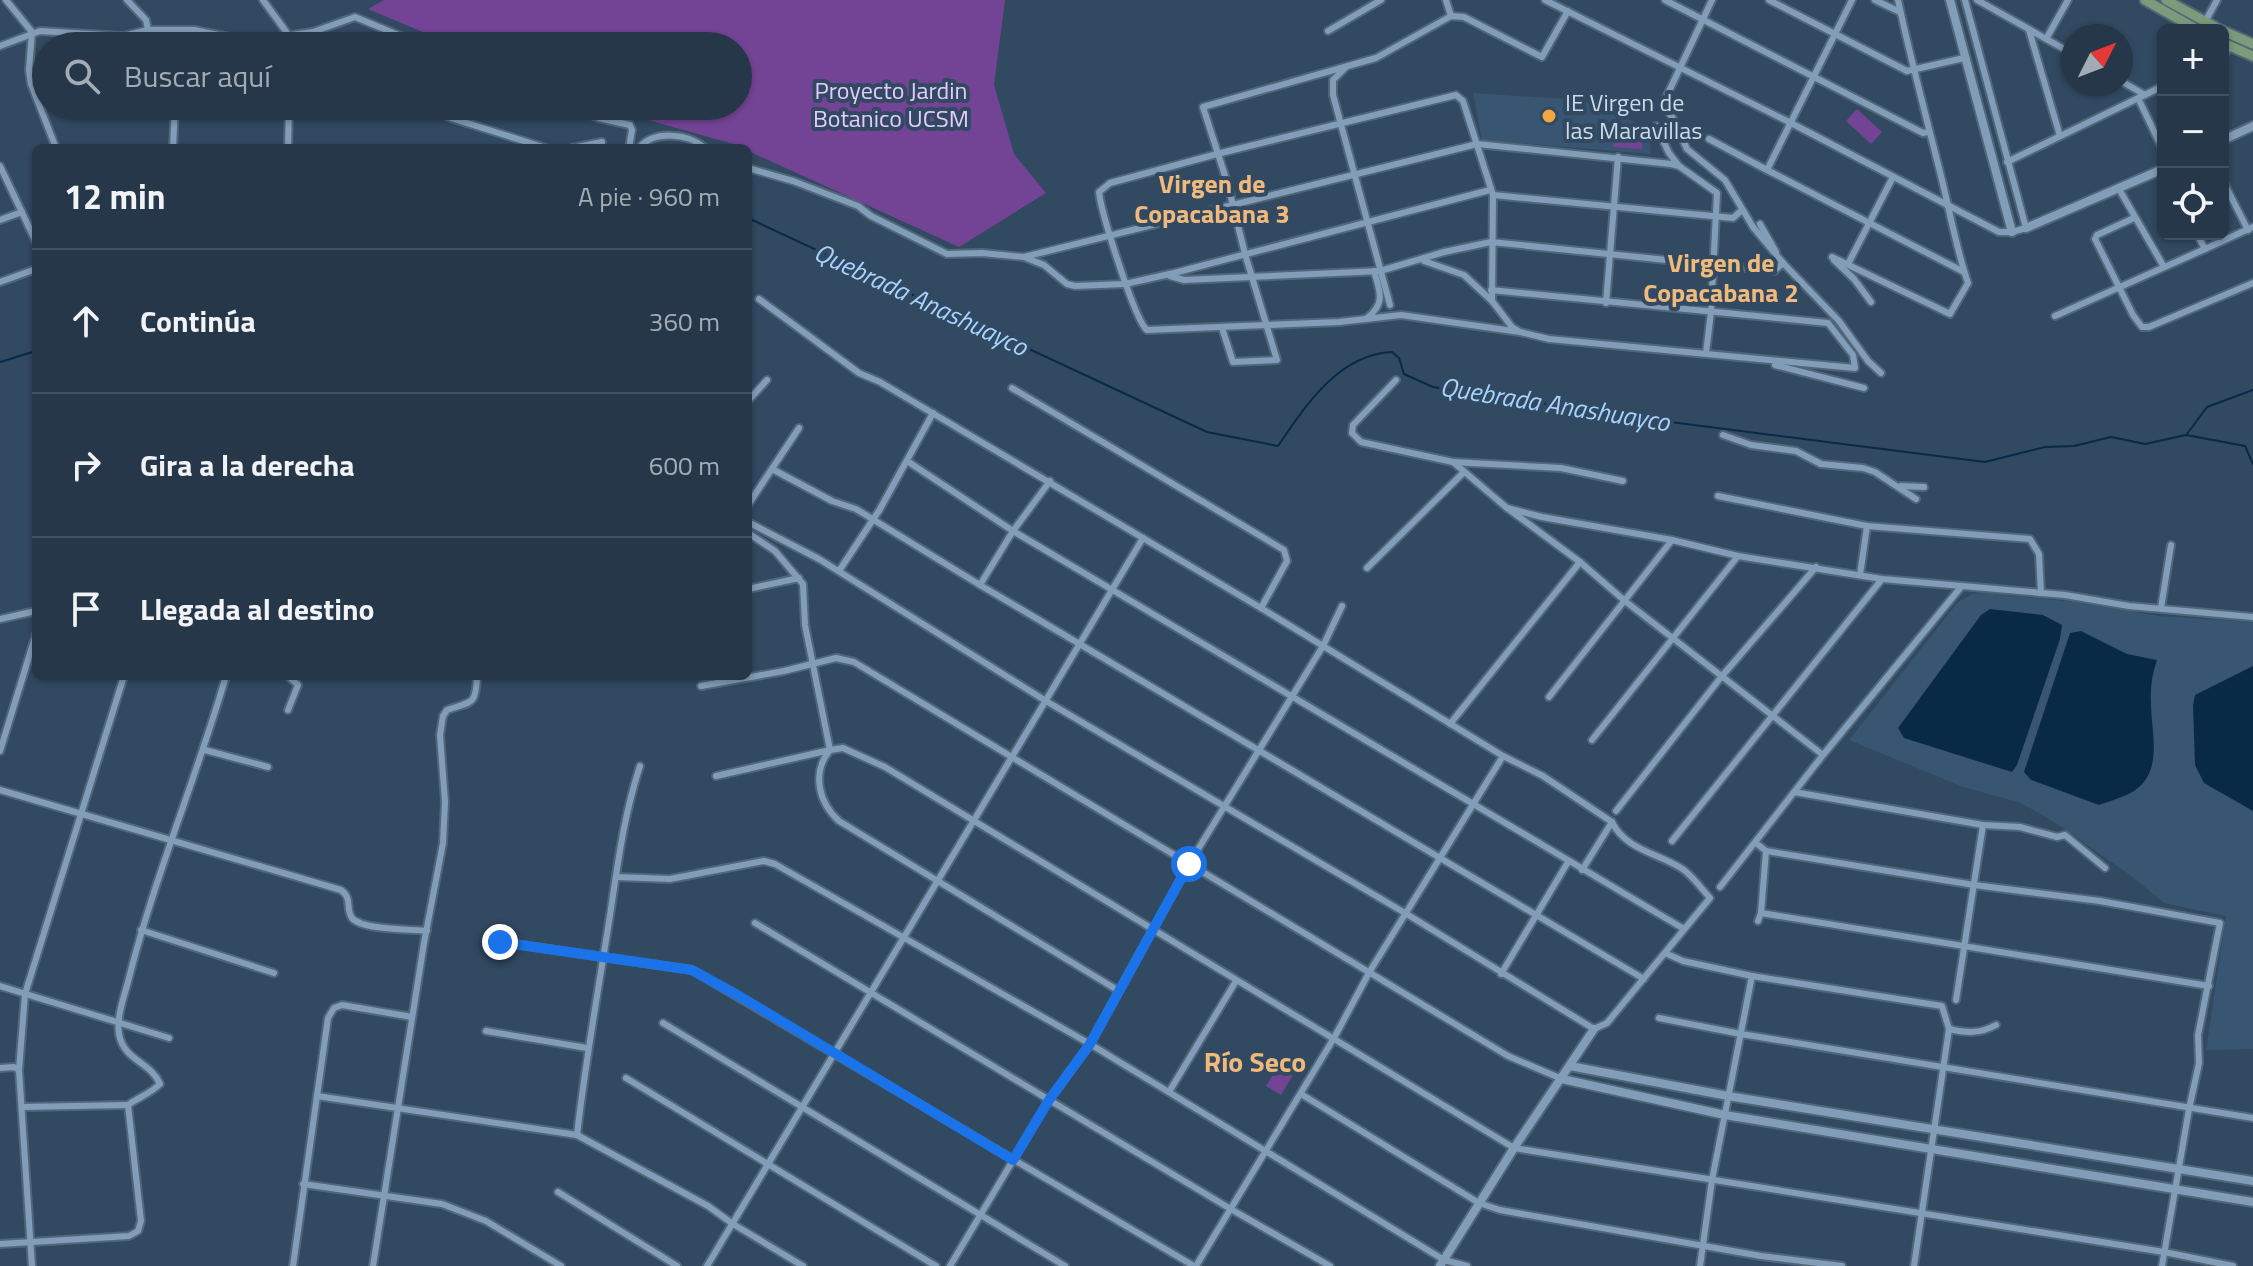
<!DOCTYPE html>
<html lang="es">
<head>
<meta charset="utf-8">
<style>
	body { margin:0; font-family:"Titillium Web",sans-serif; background:#314253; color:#f1f3f6 }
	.controls { position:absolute; right:24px; top:24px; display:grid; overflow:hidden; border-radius:12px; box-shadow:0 2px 6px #0004 }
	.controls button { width:72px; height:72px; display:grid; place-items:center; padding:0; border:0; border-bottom:2px solid #425161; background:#253749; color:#f1f3f6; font:40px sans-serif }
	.compass { position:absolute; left:2061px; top:24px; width:72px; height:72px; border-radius:50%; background:#253749; box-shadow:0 2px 6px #0004; rotate:48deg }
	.stop { position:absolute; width:24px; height:24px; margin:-18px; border:6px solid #1a73e8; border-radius:50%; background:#fff }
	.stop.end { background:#1a73e8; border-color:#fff; box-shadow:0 2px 8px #0008 }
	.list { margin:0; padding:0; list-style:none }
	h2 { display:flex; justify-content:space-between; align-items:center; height:104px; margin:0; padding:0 32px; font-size:34px }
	h2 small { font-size:26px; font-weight:400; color:#a3acb4 }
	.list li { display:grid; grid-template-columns:52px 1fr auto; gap:24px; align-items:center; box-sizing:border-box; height:144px; padding:0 32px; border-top:2px solid #425161 }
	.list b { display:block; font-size:30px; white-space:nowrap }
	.list em { font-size:26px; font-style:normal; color:#a3acb4 }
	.icon { flex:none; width:44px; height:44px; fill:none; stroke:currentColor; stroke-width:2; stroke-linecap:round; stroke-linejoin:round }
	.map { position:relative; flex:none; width:2253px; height:1266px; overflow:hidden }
	.search { position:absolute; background:#253749; box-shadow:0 2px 6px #0004; left:32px; top:32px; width:720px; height:88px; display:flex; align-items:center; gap:20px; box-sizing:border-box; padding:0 28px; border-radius:44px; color:#a3acb4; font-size:30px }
	.panel { position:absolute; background:#253749; box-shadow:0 2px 6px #0004; left:32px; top:144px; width:720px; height:536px; border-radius:12px }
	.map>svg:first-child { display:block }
	.built { fill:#385672 }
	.green { fill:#734495 }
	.water { fill:#092a47 }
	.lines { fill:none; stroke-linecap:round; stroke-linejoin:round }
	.stream { stroke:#092a47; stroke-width:2 }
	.street-casing { stroke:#516679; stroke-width:10 }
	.secondary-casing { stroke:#516679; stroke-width:12 }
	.primary-casing { stroke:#516679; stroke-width:13 }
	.street { stroke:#829db8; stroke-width:6 }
	.secondary { stroke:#829db8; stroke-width:8 }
	.primary { stroke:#7d9a7b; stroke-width:9 }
	.route { stroke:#1a73e8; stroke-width:10 }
	.poi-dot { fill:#f2a542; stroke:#314961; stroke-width:3 }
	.labels { text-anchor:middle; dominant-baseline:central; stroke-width:8; stroke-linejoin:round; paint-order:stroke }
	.park-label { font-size:24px; fill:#e6cafe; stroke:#314961 }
	.poi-label { font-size:24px; fill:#ccdbe9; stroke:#314961; text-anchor:start }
	.neighbourhood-label { font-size:26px; font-weight:bold; fill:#f1ba7d; stroke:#314961 }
	.water-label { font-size:26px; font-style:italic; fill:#a7d2fd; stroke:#314961 }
	.quarter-label { font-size:28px; font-weight:bold; fill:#f1ba7d; stroke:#314961 }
</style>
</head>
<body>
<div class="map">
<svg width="2253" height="1266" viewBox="0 0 2253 1266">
	<rect width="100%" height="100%" fill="#314961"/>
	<g class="built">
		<polygon points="1473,93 1580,100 1591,104 1649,128 1651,154 1482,140"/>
		<polygon points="1983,593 2075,602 2159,616 2253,622 2253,1049 2206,1050 2226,916 2164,903 2130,875 2056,823 2021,803 1963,787 1849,740 1958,602 1972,594"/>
	</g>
	<g class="green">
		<polygon points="384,0 1005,0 994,85 1014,154 1046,193 959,247 748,151 748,148 598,106 738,106 738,46 456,46 368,9"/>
		<polygon points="1857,109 1882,132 1871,144 1846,121"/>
		<polygon points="1614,132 1643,134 1642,149 1613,147"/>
		<polygon points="1283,1059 1297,1068 1281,1095 1266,1086"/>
	</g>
	<g class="water">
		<polygon points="1990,609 2043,615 2062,625 2060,639 2017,765 2012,772 1904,738 1898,728 1981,615"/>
		<path d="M2081 631 2127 654 2157 660C2152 675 2150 688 2151 703 2151 732 2164 771 2134 791 2124 797 2110 801 2099 805L2031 780 2024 772 2070 633Z"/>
		<polygon points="2253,666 2253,811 2204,783 2195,765 2193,705 2195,695"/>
	</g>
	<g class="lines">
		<g class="stream">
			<path d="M748 218 1207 432 1278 446C1305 406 1339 354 1392 352L1399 358 1404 374 1433 387 1639 418 1985 462 2045 447 2074 446 2111 437 2145 444 2186 435 2245 446 2253 464"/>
			<polyline points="0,362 36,351"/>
			<polyline points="2187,434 2207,407 2253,390"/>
		</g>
		<g class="street-casing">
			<g id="street">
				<polyline points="6,0 32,32 29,70 31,84 56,148"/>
				<polyline points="127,0 146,20 148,30"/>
				<polyline points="263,0 290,37 290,46"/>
				<polyline points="1446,0 1451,16"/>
				<polyline points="1545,0 1791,123 1999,232 2012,232 2026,228 1965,0"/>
				<polyline points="1665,0 1923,133 1928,132"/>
				<polyline points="1712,0 1663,104 1674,120 1687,149 1725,180 1753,227 1783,263"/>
				<polyline points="1769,0 1907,71 1964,58"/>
				<polyline points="1875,0 1900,12"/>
				<polyline points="1977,0 2073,54"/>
				<polyline points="2205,22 2217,0"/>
				<polyline points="2029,30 2060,136"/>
				<polyline points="1328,31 1381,0"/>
				<polyline points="313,32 355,17 425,46"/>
				<path d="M123 36C160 50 204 44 242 41"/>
				<polyline points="2046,39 2068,0"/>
				<polyline points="0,46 40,31 123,36 148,30 194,30 249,41 313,32 323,37 329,46"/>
				<polyline points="2223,57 2230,46"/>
				<polyline points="1345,68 1333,80 1333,95 1390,305"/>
				<polyline points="2121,81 2145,95"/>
				<polyline points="2138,98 2163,150"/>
				<polyline points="425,106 451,118 546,148"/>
				<polyline points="569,106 599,118 630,125 632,130 629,148"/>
				<polyline points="1656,126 1669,153 1679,166"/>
				<polyline points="1709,139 1767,170 1852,0"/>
				<polyline points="173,148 175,106"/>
				<polyline points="288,148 289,106"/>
				<polyline points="572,148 602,142"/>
				<path d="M639 148C654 130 688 133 705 148"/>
				<polyline points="2007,162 2163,86"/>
				<polyline points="0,166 36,242"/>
				<polyline points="748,168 793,181 858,206 871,216 947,254 982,253 1024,257 1044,265 1067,284 1075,286 1125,284 1174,273 1490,190"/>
				<polyline points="1767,170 1964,272"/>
				<polyline points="2223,181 2248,230"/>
				<polyline points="2119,189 2164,267"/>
				<polyline points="1493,195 1733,218 1742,210"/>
				<polyline points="2134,218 2097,235 2095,239 2133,315 2142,327 2149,327 2253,283"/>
				<polyline points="0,220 22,212"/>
				<polyline points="1760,224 1776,252"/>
				<polyline points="2197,234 2205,249 2253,227"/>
				<polyline points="1024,257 1477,144 1671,164 1679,166 1717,193 1711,312 1706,353"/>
				<path d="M1832 257 1950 314 1968 283C1955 245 1949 206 1939 168 1925 112 1910 57 1898 0"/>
				<polyline points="1834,260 1854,279 1871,302"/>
				<polyline points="1424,261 1464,275 1492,301"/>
				<polyline points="1848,264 1893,177"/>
				<polyline points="1170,276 1184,280 1380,271 1444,252 1491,242 1774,271 1783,263 1839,321 1868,361 1881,373"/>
				<polyline points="0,282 36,269"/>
				<path d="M1491 290 1828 323 1853 355 1855 368 1549 339 1520 332 1512 327 1492 301 1493 195 1463 101 1456 95 1217 154 1110 183 1099 192C1101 212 1135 321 1147 330L1339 322 1401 315 1520 332"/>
				<polyline points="1606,303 1618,157"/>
				<polyline points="2055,316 2205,249"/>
				<path d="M1367 318C1386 303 1380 292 1374 271"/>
				<polyline points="1222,328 1233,362 1277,360 1245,254 1228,185 1203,107 1376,58 1451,16 1464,17 1542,57 1568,11"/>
				<polyline points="1775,365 1864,388"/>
				<polyline points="1396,380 1353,425 1352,433 1361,442 1453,462 1507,508 1580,562 1625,601 1823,755"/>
				<polyline points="1012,388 1284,550 1287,561 1261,608"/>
				<polyline points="748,401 767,380"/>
				<polyline points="1723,435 1751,445 1796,451 1821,464 1863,468 1875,472 1916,499"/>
				<polyline points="907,461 1013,531 1684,929"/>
				<polyline points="1453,462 1561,468 1623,481"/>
				<polyline points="774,470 832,501 856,509 980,585 1644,979"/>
				<polyline points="1901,486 1924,487"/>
				<polyline points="1718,496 1867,526 2030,539 2039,554 2041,593"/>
				<polyline points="748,505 799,428"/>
				<polyline points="1507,508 1542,517 1672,540 1738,556 1882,579 2065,595 2129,606 2253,617"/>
				<path d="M748 522 819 559 1046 701 1405 913 1594 1029 1607 1023 1710 898C1702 889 1694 878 1684 870 1661 854 1625 850 1612 822L1543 776 1503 756 1261 608 880 382 859 373 759 299"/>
				<polyline points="748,533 775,551 803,584 805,625 830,750 843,748 885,767 1514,1148 2164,1252 2233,1266"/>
				<polyline points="1367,568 1464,472"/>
				<polyline points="839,571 880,509 933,413"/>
				<polyline points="1860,575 1867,526"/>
				<polyline points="980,585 1013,531 1050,481"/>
				<polyline points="748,589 799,578"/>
				<polyline points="2161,608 2171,545"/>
				<polyline points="0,619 36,611"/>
				<polyline points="701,686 784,671 836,658 854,662 1508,1056 1562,1079"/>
				<polyline points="1549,697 1672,540"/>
				<polyline points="288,710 298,685 288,676"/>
				<polyline points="1450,724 1580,562"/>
				<polyline points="1592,740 1738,556"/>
				<polyline points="205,750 268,767"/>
				<path d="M830 750C811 773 819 803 839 821L1119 991"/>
				<polyline points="0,751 36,634"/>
				<polyline points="716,776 830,750"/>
				<path d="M0 790 341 890C353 899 345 908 352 918 362 930 410 929 427 931"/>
				<polyline points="1794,792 1983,825 2020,827 2057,837 2065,835 2105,868"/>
				<polyline points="1616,811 1722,676 1816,567"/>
				<polyline points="1672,841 1882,579"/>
				<polyline points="1756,843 1766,851 1761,913 1758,921"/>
				<polyline points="1766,851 1974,885 2100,901 2220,923 2198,1035 2199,1063 2189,1109 2162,1266"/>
				<polyline points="1582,870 1612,822"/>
				<polyline points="617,877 670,879 764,861 775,864 1090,1044 1444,1260 1467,1266"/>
				<polyline points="1720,887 1823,755 1961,587"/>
				<polyline points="1761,913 2209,986"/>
				<polyline points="755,923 1229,1208 1330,1266"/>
				<polyline points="141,930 274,973"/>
				<polyline points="500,942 692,970 1194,1266"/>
				<polyline points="1665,953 1683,961 1752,976 1712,1180 1700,1266"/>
				<polyline points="1501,974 1568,862"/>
				<polyline points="1752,976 1942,1006 1949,1029 1914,1266"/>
				<polyline points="0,986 169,1038"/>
				<polyline points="1956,1000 1983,825"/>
				<polyline points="1659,1018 1741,1034 2253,1118"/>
				<polyline points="663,1023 1065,1266"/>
				<path d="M1949 1029C1966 1033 1980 1034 1996 1025"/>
				<polyline points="486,1031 587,1048"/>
				<polyline points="0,1068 14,1067 19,1070"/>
				<polyline points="626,1078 936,1266"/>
				<polyline points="1169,1092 1236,981"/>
				<polyline points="1301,1094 1479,1203 1500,1210 1761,1256 1842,1266"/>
				<polyline points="317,1096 577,1135 708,1206 733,1224 803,1266"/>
				<polyline points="22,1107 128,1105"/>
				<path d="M577 1135C585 1065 597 997 608 928 617 872 622 821 640 766"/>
				<polyline points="303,1184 442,1204 486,1221 561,1266"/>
				<polyline points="558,1192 677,1266"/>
				<path d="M0 1244 129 1236 138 1231 141 1221 128 1105C138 1098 151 1093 160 1084 150 1061 124 1061 119 1034 116 1015 126 992 130 974 156 873 197 776 226 676"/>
				<polyline points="32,1266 19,1070 25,994 124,676"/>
				<polyline points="293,1266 328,1018 334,1008 342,1005 412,1017"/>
				<path d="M373 1266 424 943 443 843 445 802 440 735 443 716 447 710C471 701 476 707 477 676"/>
				<polyline points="707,1266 1143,538"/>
				<polyline points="950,1266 1049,1100 1090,1044 1189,864 1323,646 1342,606"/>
				<polyline points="1196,1266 1334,1038 1370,971 1503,756"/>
			</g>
		</g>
		<g class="secondary-casing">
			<g id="secondary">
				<polyline points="1950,0 2012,232"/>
				<polyline points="2223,140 2253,126"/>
				<polyline points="2026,228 2163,169"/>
				<polyline points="1570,1066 1728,1096 2253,1181"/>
				<polyline points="1562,1079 1725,1115 2253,1202"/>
				<polyline points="1440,1266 1514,1148 1594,1029"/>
			</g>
		</g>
		<g class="primary-casing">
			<g id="primary">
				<polyline points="2145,0 2198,30"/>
				<polyline points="2166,0 2221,30"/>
				<polyline points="2223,31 2253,44"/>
				<polyline points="2223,43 2253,56"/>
			</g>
		</g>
		<use href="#street" class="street"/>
		<use href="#secondary" class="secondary"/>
		<use href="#primary" class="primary"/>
	</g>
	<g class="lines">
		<polyline class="route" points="500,942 692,970 741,997 1013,1160 1049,1100 1090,1044 1189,864"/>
	</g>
	<circle class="poi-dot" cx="1549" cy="116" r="8"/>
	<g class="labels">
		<g class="park-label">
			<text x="891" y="90">Proyecto Jardin<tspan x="891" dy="28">Botanico UCSM</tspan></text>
		</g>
		<g class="poi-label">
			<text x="1565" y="102">IE Virgen de<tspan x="1565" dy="28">las Maravillas</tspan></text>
		</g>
		<g class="neighbourhood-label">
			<text x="1212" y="183">Virgen de<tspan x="1212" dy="30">Copacabana 3</tspan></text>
			<text x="1721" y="262">Virgen de<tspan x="1721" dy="30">Copacabana 2</tspan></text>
		</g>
		<g class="water-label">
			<text transform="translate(921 299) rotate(25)">Quebrada Anashuayco</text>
			<text transform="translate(1555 404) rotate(9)">Quebrada Anashuayco</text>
		</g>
		<g class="quarter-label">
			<text x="1255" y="1061">Río Seco</text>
		</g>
	</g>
</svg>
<div class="controls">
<button>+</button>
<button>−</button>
<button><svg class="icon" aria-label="locate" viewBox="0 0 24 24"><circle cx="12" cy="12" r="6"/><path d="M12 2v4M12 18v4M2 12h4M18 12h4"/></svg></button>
</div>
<svg class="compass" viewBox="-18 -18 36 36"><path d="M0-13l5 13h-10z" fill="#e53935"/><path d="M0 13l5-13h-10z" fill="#a3acb4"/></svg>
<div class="stop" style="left:1189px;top:864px"></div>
<div class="stop end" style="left:500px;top:942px"></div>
<div class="search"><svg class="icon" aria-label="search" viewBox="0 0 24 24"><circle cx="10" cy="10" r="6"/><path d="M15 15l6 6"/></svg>Buscar aquí</div>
<section class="panel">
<h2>12 min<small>A pie · 960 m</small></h2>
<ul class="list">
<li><svg class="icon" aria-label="ahead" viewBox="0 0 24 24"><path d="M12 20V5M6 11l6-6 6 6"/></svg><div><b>Continúa</b></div><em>360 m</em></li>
<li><svg class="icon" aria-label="right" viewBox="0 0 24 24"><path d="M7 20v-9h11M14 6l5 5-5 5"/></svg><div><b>Gira a la derecha</b></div><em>600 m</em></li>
<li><svg class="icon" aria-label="arrive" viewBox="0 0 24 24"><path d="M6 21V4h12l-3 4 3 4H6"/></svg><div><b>Llegada al destino</b></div></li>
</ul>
</section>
</div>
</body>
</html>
